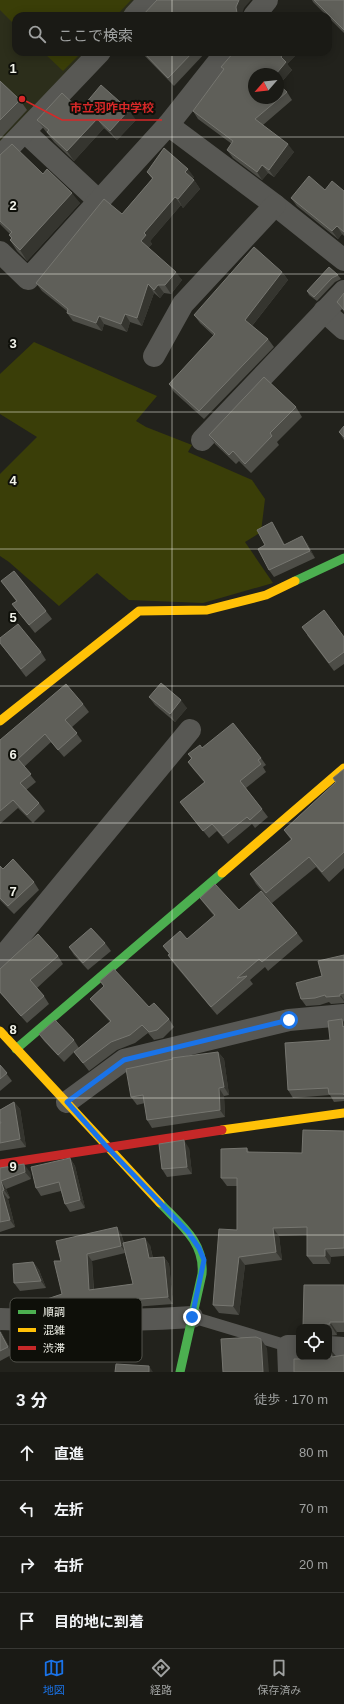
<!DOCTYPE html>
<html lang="ja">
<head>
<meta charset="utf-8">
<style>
	body { margin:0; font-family:Helvetica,"Noto Sans JP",sans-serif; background:#272722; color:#f1f3f6 }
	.controls { position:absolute; right:12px; bottom:12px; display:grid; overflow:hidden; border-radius:8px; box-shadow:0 2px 10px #0003 }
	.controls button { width:36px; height:36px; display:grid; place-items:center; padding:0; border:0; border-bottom:1px solid #383834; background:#1a1a15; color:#f1f3f6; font:20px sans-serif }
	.compass { position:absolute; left:248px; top:68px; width:36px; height:36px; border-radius:50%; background:#1a1a15; box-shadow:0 2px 10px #0003; rotate:242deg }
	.stop { position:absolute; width:12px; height:12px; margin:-9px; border:3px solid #1a73e8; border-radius:50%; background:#fff }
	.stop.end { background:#1a73e8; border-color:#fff; box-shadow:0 1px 4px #0008 }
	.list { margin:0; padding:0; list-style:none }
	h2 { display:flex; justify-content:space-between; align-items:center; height:52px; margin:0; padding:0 16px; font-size:17px }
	h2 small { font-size:13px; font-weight:400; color:#9fa1a0 }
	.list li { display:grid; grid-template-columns:26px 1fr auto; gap:12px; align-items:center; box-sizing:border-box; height:56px; padding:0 16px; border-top:1px solid #383834 }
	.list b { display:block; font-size:15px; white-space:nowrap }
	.list em { font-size:13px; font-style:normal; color:#9fa1a0 }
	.icon { flex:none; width:22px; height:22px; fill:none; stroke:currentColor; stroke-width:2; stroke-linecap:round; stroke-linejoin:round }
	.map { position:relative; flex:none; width:344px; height:1372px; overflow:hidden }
	.search { position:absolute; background:#1a1a15; box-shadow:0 2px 10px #0003; left:12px; right:12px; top:12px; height:44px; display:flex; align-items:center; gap:10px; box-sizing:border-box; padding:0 14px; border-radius:12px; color:#9fa1a0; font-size:15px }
	.sheet { height:276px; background:#1a1a15 }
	nav { display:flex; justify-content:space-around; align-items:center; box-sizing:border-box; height:56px; border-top:1px solid #383834; background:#1a1a15; font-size:11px; color:#9fa1a0 }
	nav a { display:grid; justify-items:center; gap:2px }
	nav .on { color:#1a73e8 }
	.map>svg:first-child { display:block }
	.built { fill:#2c2e1b }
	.green { fill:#3a3e08 }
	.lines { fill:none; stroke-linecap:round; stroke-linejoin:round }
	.lane { stroke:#585854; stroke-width:12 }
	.street { stroke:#585854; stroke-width:22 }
	.fast { stroke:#4caf50; stroke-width:9 }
	.slow { stroke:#ffc107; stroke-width:9 }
	.jam { stroke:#c62828; stroke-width:9 }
	.wall { fill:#4d4d47; fill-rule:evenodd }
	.shaded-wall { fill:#35352f }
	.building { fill:#5f5f59; stroke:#767670 }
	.route { stroke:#1a73e8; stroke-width:5 }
	.grid { fill:none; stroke:#f2f3ea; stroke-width:1; stroke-opacity:0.55 }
	.key { fill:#0e0f09; stroke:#52534c; stroke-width:1 }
	.key-label { font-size:11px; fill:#f2f3ea }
	.grid-label { font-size:13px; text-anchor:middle; font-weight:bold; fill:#f2f3ea; stroke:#0e0f09; stroke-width:4; stroke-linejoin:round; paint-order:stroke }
	.leader { fill:none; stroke:#d62828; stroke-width:1.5 }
	.callout-dot { fill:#d62828; stroke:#0e0f09; stroke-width:1.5 }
	.callout-label { font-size:12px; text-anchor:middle; font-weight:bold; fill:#d62828; stroke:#0e0f09; stroke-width:4; stroke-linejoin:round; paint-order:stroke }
</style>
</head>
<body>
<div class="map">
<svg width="344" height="1372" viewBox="0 0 344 1372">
	<rect width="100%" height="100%" fill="#22221c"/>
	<polygon class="built" points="0,0 139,0 124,16 16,16 16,52 90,52 0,146"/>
	<g class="green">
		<polygon points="0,0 131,0 116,16 16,16 16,26 0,10"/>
		<polygon points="43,52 82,52 63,71"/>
		<polygon points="34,342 157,396 136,421 146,427 192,445 188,452 252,480 265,499 261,532 245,542 273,583 203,603 129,600 97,573 59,606 9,562 0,556 0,474 37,437 0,414 0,374"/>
	</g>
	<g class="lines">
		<polyline class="lane" points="192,1317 288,1346"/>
		<g class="street">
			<polyline points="134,16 149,0"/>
			<polyline points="254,16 267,0"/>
			<polyline points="168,125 275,205 344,260"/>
			<polyline points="25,132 99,201"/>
			<polyline points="0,157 100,52"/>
			<polyline points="0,252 28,279 168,125 226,52"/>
			<polyline points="324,311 344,329"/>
			<polyline points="154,356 183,304 275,205"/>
			<polyline points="202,440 344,291"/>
			<polyline points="0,960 190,730"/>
			<polyline points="67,1102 124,1060 289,1020 344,1015"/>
			<path d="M0 1319C64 1322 128 1321 192 1317"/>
			<polyline points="329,1347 344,1348"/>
			<polyline points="289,1372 288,1346 299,1346"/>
		</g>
		<g class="fast">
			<polyline points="295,581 344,558"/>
			<polyline points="16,1049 222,873"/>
			<path d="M160 1203C180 1224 205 1242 202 1274L180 1372"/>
		</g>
		<g class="slow">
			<polyline points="0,721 139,611 207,610 266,595 295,581"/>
			<polyline points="222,873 344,768"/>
			<polyline points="0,1031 160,1203"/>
			<polyline points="222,1130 344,1113"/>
		</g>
		<polyline class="jam" points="0,1164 222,1130"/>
	</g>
	<g class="wall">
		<polygon points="312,0 344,0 344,33 313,2"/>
		<polygon points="141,52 206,52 174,86"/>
		<polygon points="295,56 287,64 292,70 279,85 287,92 292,100 263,125 294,152 274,177 268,173 262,180 233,158 227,150 232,144 198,119 193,111 224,70 221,67"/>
		<polygon points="0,81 20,100 27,110 0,139"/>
		<polygon points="80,110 136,120 117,140 104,128 74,161 54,142 37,120"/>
		<polygon points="0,155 43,174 80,203 27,261 17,251 10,240 11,238 9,235 10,234 0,224"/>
		<polygon points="147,172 194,177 192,179 194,180 200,189 183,208 181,205 150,241 152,244 148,248 182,280 171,294 164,293 160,298 154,293 142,326 130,322 127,332 104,324 102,331 73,321 67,313 67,311 42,291 36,283 122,214 152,179"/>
		<polygon points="325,190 344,191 344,236 342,234 338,239 297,206 291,198"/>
		<polygon points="282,272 288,280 252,326 268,339 274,347 204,419 174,392 169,384 214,336 200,323 194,315"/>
		<polygon points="338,275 341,279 335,282 317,301 309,295 307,291"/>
		<polygon points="344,293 344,312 337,302"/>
		<polygon points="296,407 302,417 277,442 279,445 251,473 239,461 236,464 215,444 209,435"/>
		<polygon points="344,426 344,440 339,432"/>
		<polygon points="277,530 285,545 307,543 315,558 274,577 269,570 265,545"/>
		<polygon points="1,581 46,611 52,619 35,633 18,612 12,604 16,601"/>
		<polygon points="307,635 344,637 344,664 334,671"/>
		<polygon points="0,643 41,652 46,660 26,677"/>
		<polygon points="149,697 187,708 175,722 155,705"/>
		<polygon points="83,704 89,712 72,727 82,741 64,757 51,742 24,767 36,782 26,790 39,803 45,811 33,823 18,808 0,824 0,740"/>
		<polygon points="202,748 261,758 266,765 263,767 266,772 246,788 268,817 255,828 252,824 228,844 217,831 209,838 180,802 204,782 193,769 188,762 191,759 188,754"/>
		<polygon points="344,769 344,868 329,882 316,867 272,903 256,884 250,874 291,840 284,830 336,783 333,778"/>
		<polygon points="0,866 3,869 34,882 39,890 14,914 0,900"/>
		<polygon points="200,898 239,910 297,933 303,941 268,971 265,967 250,980 253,984 217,1015 174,964 168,955 169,954 163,946 187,939 214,916 206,906"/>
		<polygon points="105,943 111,951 88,970 74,955 69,947"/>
		<polygon points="344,955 344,1003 331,1004 329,1002 320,1005 306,1006 301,999 322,976"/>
		<polygon points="58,956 63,964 37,988 44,996 49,1004 27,1023 0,993 0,969"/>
		<polygon points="100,981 149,1007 169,1019 174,1027 163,1038 154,1040 148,1033 135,1043 117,1050 89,1071 74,1052 64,1062 44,1041 39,1034 74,1040 79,1048 110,1022 96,1006 90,999 104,986"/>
		<polygon points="342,1019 344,1022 344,1101 334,1102 330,1095 293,1098 288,1090 330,1040"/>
		<polygon points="218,1052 224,1059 229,1095 224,1096 225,1117 152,1128 147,1120 145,1103 137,1105 131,1097"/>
		<polygon points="0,1065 12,1081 0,1091"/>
		<polygon points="14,1102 20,1109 26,1147 0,1151 0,1110"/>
		<polygon points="344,1131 344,1256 331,1257 330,1264 313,1264 307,1256 307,1235 279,1236 282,1260 245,1265 239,1315 219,1313 213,1305 237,1230 237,1186 227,1186 221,1178 247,1148 249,1152 302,1153"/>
		<polygon points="189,1148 192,1174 167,1177 162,1169"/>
		<polygon points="70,1158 75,1166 85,1208 70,1212 65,1204 61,1191 41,1196 36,1188"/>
		<polygon points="0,1168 30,1172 31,1179 6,1189 10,1198 8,1199 15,1227 0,1232"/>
		<path d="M121 1233 124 1243 150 1245 153 1258 164 1257 169 1264 173 1304 120 1308H46L41 1301 62 1294 61 1261ZM125 1253 133 1284 94 1290 92 1261Z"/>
		<polygon points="33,1262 39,1270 46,1288 20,1291 14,1283"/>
		<polygon points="344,1285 344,1332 337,1332 337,1335 329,1336 329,1327 303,1327"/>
		<polygon points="0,1330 13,1354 0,1361"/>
	</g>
	<g class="shaded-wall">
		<polygon points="239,0 251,0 244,8 242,14 242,16 239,16 237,13 236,7"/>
		<polygon points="285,52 292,52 295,56 287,64 292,70 278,86 278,74 276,74 281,57"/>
		<polygon points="129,110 136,120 117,140 110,131"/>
		<polygon points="97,119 104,128 74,161 67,151"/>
		<polygon points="288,144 294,152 274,177 269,170"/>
		<polygon points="262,165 268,173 262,180 257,172"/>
		<polygon points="188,169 194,177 190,180 185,172"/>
		<polygon points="194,180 200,189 183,208 178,199"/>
		<polygon points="72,193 80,203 27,261 20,250"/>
		<polygon points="175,197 181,205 150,241 152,244 147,249 141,241 144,233"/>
		<polygon points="337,226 342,234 338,239 332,231"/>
		<polygon points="176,272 182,280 171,294 165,285"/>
		<polygon points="282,272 288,280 251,327 245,320"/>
		<polygon points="148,284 154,293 142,326 137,318"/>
		<polygon points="158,285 164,293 160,298 154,290"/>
		<polygon points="125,314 130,322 127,332 121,324"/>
		<polygon points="99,316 104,324 102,331 96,323"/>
		<polygon points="272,522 277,530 289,552 284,545"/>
		<polygon points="302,536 307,543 315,558 310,551"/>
		<polygon points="181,700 187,708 175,722 170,714"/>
		<polygon points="340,994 344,1000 344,1001 340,996"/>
		<polygon points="342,1019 344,1022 344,1029 343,1027"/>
		<polygon points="218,1052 224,1059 229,1095 224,1087"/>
		<polygon points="219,1088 224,1096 225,1117 220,1110"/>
		<polygon points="14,1102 20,1109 26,1147 20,1139"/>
		<polygon points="184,1140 189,1148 192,1174 187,1167"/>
		<polygon points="70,1158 75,1166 85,1208 80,1200"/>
		<polygon points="24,1164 30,1172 31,1179 25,1172"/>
		<polygon points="1,1181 6,1189 10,1198 4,1190"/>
		<polygon points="2,1191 8,1199 15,1227 10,1220"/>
		<polygon points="117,1227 121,1233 126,1253 121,1246"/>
		<polygon points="273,1228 279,1236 282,1260 276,1252"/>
		<polygon points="145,1238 150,1245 154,1264 149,1258"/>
		<polygon points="325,1249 331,1257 330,1264 325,1256"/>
		<polygon points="87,1254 92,1261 94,1297 89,1290"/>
		<polygon points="164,1257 169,1264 173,1304 168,1297"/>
		<polygon points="239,1257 245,1265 239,1315 233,1306"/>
		<polygon points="33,1262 39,1270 46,1288 41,1281"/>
		<polygon points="330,1322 337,1332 337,1335 330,1324"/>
		<polygon points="0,1330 1,1332 13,1354 8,1347 0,1332"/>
		<polygon points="261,1339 267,1348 269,1372 263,1372"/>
		<polygon points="331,1350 339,1360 332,1357"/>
		<polygon points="149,1366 153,1372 149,1372"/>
	</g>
	<g class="building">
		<polygon points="157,0 239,0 236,7 237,13 239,16 142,16"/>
		<polygon points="314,0 344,0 344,30"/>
		<polygon points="143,52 193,52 168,78"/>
		<polygon points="234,52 285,52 281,57 286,62 276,74 254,74 254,98 278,98 278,84 287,92 255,119 288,144 269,170 262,165 257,172 227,150 233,141 193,111 224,69 221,67"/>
		<polygon points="0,81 20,100 0,120"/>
		<polygon points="101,85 129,110 110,131 97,119 67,151 47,132 49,130 37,120 62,93 80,110"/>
		<polygon points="12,144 43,174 47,169 72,193 20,250 10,240 12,238 9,235 12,232 0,221 0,155"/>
		<polygon points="164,148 188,169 185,172 194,180 178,199 175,197 144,233 146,235 141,241 176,272 165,285 158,285 154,290 148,284 137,318 125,314 121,324 99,316 96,323 67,313 68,309 36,283 104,199 122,214 153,178 147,172"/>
		<polygon points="309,176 325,190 332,181 344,191 344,232 337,226 332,231 291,198"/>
		<polygon points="254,247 282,272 245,320 268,339 199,411 169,384 215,334 194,315"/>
		<polygon points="329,267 338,275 332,278 314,297 307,291"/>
		<polygon points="344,293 344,310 337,302"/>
		<polygon points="264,377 296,407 270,433 272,436 245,464 233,451 229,455 209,435"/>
		<polygon points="344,426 344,437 339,432"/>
		<polygon points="272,522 284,545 302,536 310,551 269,570 258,549 265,545 257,530"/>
		<polygon points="14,571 46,611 29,625 12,604 17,601 1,581"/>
		<polygon points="324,610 344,637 344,652 329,663 302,627"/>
		<polygon points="18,624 41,652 21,669 0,643 0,638"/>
		<polygon points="161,683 181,700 170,714 149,697"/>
		<polygon points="66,684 83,704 65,720 77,733 58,750 45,734 18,759 31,774 20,783 39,803 27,815 13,800 0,811 0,740"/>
		<polygon points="233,723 261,758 258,760 261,764 240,781 262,809 250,820 247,817 223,836 212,824 203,831 180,802 205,782 188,762 192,758 188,754 200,745 202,748"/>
		<polygon points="344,769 344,852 322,872 309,857 266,893 250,874 292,839 284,830 336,782 333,778"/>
		<polygon points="13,859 34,882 8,906 0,898 0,866 3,869"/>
		<polygon points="215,884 239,910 261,891 297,933 262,962 259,959 237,978 247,976 211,1007 168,955 170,954 163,946 180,931 187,939 215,915 200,898"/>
		<polygon points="91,928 105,943 83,963 69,947"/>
		<polygon points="38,934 58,956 30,980 44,996 21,1016 0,992 0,969"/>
		<polygon points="344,955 344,993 340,994 340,996 326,997 325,995 315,998 301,999 296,983 322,976 318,961"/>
		<polygon points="114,969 149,1007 154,1003 169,1019 157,1030 149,1032 142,1025 130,1035 111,1042 83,1063 74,1052 111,1021 90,999 104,986 100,981"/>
		<polygon points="342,1019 343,1027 344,1026 344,1095 343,1094 329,1094 328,1088 288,1090 285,1043 330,1040 328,1021"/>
		<polygon points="55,1020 74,1040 58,1055 39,1034"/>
		<polygon points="218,1052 224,1087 219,1088 220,1110 147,1120 143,1095 131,1097 126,1069 173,1059 172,1058"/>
		<polygon points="0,1065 7,1073 0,1079"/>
		<polygon points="14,1102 20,1139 0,1143 0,1123 1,1123 0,1121 0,1110"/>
		<polygon points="303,1130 344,1131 344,1248 325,1249 325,1256 307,1256 307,1227 273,1228 276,1252 239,1257 233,1306 213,1305 219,1229 237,1230 237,1178 221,1178 221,1149 247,1148 247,1152 302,1153"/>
		<polygon points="184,1140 187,1167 162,1169 159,1144"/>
		<polygon points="70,1158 80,1200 65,1204 59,1182 36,1188 31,1167"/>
		<polygon points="24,1164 25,1172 1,1181 4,1190 2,1191 10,1220 0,1222 0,1168"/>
		<polygon points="117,1227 121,1246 87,1254 89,1290 133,1284 123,1243 145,1238 149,1258 164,1257 168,1297 115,1301 41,1301 62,1294 54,1261 61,1261 56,1241"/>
		<polygon points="33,1262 41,1281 14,1283 13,1264"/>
		<polygon points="304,1285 344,1285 344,1322 330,1322 330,1324 316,1325 314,1327 303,1327"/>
		<polygon points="0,1332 8,1347 0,1351"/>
		<polygon points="256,1337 261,1339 263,1372 223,1372 221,1339"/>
		<polygon points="329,1349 331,1350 332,1357 344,1355 344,1372 294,1372 294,1359 303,1359 303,1357 329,1357"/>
		<polygon points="116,1364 149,1366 149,1372 115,1372"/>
	</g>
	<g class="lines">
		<polyline class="route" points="192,1317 204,1260 199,1248 188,1232 107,1147 67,1102 124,1060 289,1020"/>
	</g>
	<path class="grid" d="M172 0V16M172 52V1372M0 137H344M0 274H344M0 412H344M0 549H344M0 686H344M0 823H344M0 960H344M0 1098H344M0 1235H344"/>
	<rect x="10" y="1298" width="132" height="64" rx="6" class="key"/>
	<rect x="18" y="1310" width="18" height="4" fill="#4caf50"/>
	<rect x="18" y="1328" width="18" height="4" fill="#ffc107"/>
	<rect x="18" y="1346" width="18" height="4" fill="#c62828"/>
	<g class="key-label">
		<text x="43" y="1316">順調</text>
		<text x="43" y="1334">混雑</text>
		<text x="43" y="1352">渋滞</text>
	</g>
	<g class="grid-label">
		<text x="13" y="73">1</text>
		<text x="13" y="210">2</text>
		<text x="13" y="348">3</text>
		<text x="13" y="485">4</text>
		<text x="13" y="622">5</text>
		<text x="13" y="759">6</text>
		<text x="13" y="896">7</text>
		<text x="13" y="1034">8</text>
		<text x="13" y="1171">9</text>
	</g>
	<path class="leader" d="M22 99L62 120H162"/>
	<circle class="callout-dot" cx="22" cy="99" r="4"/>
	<g class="callout-label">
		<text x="112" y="112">市立羽咋中学校</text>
	</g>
</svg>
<div class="controls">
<button><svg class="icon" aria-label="locate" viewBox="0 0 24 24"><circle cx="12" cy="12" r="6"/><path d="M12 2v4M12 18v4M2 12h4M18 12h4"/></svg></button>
</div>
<svg class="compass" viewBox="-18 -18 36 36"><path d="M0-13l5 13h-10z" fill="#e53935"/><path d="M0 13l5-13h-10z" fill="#9fa1a0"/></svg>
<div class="stop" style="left:289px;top:1020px"></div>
<div class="stop end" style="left:192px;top:1317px"></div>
<div class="search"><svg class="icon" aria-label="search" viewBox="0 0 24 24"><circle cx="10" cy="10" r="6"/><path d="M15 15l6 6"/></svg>ここで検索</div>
</div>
<section class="sheet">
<h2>3 分<small>徒歩 · 170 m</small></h2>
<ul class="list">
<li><svg class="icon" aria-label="ahead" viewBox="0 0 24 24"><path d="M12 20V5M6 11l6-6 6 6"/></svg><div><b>直進</b></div><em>80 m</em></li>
<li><svg class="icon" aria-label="left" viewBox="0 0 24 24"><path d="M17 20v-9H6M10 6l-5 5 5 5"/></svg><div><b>左折</b></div><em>70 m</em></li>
<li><svg class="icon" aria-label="right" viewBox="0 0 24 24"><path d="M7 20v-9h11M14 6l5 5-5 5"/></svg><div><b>右折</b></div><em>20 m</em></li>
<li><svg class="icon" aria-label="arrive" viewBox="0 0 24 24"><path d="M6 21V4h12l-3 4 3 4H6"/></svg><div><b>目的地に到着</b></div></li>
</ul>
</section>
<nav>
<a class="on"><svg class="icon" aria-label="map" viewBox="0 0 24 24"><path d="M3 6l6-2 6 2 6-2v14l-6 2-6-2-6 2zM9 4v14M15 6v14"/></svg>地図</a>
<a><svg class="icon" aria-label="directions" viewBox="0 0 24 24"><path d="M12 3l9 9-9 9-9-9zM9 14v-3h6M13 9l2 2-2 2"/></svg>経路</a>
<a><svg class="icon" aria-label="saved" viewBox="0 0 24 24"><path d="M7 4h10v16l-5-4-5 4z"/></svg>保存済み</a>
</nav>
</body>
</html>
